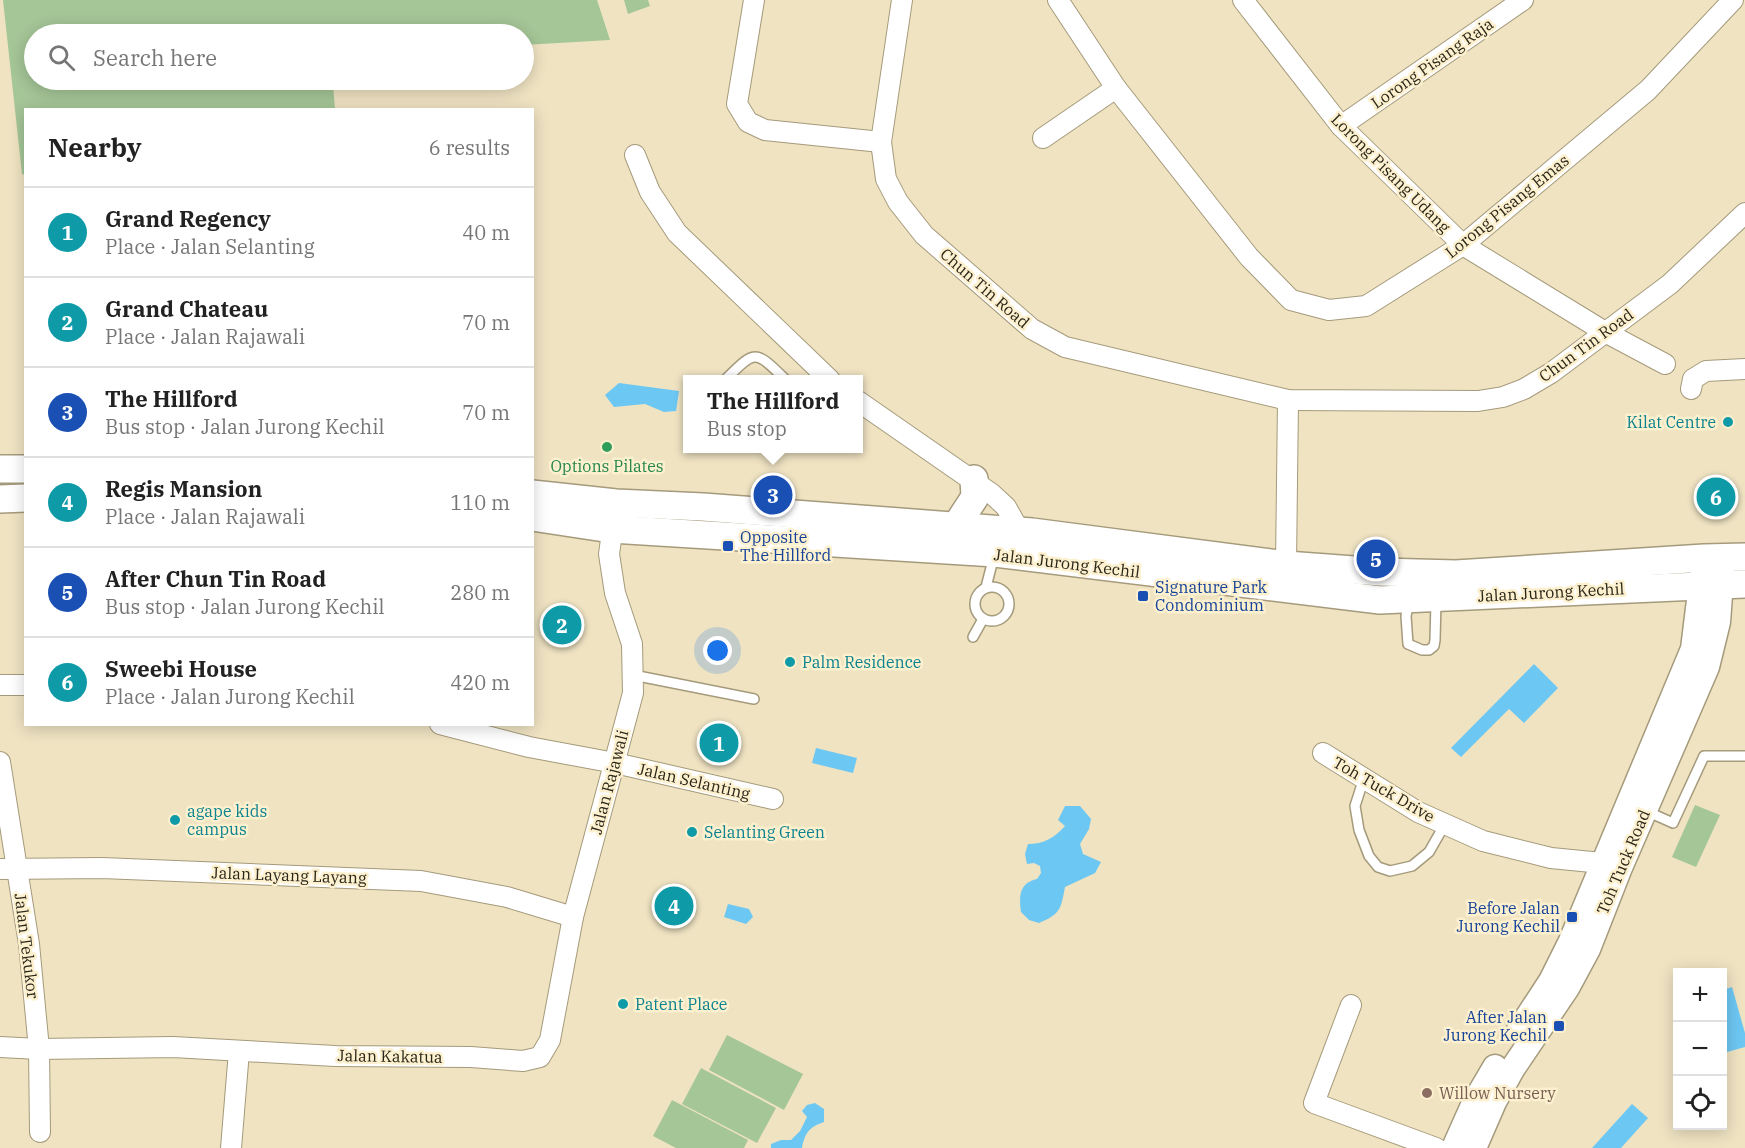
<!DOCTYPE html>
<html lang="en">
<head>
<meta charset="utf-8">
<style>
	body { margin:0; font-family:"IBM Plex Serif",serif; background:#f2f2f2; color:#222 }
	.controls { position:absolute; right:18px; bottom:18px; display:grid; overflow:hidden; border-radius:0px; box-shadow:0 3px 15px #0003 }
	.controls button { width:54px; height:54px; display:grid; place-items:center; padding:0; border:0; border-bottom:2px solid #e0e0e0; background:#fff; color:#222; font:30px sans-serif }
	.you { position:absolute; left:718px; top:651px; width:21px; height:21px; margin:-15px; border:4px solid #fff; border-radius:50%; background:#1a73e8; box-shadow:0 0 0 9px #1a73e833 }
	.badge { display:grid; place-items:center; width:39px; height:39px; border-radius:50%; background:#1d5f95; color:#fff; font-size:20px; font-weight:700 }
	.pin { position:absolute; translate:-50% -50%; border:3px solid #fff; box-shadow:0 2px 6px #0006 }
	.popup { position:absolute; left:683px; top:375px; width:180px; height:78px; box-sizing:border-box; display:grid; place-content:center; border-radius:0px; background:#fff; filter:drop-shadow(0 2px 4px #0005); font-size:20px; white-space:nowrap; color:#767676 }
	.popup b { font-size:22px; color:#222 }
	.popup::after { content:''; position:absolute; left:50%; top:100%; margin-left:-12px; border:12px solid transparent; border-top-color:#fff }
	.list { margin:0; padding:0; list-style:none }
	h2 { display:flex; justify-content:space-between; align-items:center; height:78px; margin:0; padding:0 24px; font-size:26px }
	h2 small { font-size:20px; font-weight:400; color:#767676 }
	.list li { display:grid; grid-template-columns:39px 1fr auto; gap:18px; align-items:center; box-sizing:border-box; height:90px; padding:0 24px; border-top:2px solid #e0e0e0 }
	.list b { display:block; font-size:22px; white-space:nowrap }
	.list p { margin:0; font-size:20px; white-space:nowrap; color:#767676 }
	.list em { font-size:20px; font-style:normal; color:#767676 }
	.icon { flex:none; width:33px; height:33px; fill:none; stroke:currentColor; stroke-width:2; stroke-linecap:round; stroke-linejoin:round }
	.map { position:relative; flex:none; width:1745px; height:1148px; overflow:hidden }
	.search { position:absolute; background:#fff; box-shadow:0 3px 15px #0003; left:24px; top:24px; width:510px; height:66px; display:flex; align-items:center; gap:15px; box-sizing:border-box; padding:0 21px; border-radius:33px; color:#767676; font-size:22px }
	.panel { position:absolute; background:#fff; box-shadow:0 3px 15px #0003; left:24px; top:108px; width:510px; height:618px; border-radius:0px }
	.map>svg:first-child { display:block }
	.green { fill:#a5c697 }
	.water { fill:#6dc7f3 }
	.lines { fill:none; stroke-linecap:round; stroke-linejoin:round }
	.service-casing { stroke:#a59a7b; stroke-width:12 }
	.minor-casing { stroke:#a59a7b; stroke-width:22 }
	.tertiary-casing { stroke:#a59a7b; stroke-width:27 }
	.secondary-casing { stroke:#a59a7b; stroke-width:30 }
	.service { stroke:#fff; stroke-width:9 }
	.minor { stroke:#fff; stroke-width:20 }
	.tertiary { stroke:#fff; stroke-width:24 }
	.secondary { stroke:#fff; stroke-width:27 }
	.culture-dot { fill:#0f9aa8; stroke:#fcf0ce; stroke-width:2 }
	.leisure-dot { fill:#2e9e5b; stroke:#fcf0ce; stroke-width:2 }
	.transit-dot { fill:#1a4fb4; stroke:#fcf0ce; stroke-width:2 }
	.education-dot { fill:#8d6e63; stroke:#fcf0ce; stroke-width:2 }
	.labels { text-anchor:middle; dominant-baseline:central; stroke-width:5; stroke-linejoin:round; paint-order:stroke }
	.street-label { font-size:16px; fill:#2a2619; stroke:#fcf0ce }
	.culture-label { font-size:16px; fill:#0d838f; stroke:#fcf0ce; text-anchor:start }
	.leisure-label { font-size:16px; fill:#27864d; stroke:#fcf0ce }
	.transit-label { font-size:16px; fill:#164399; stroke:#fcf0ce; text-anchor:start }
	.education-label { font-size:16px; fill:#785e54; stroke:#fcf0ce; text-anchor:start }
</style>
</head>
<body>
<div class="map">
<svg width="1745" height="1148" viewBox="0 0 1745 1148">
	<rect width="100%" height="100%" fill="#efe3c2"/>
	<g class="green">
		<polygon points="3,0 597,0 610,40 524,45 524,34 34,34 34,80 337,80 333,84 335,109 26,110 25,175 22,174"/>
		<polygon points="624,0 648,0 650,6 628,14"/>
		<polygon points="1695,805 1720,815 1696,867 1672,857"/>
		<polygon points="727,1035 803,1074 784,1110 709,1070"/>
		<polygon points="701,1068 776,1108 757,1143 682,1104"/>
		<polygon points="672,1100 748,1140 744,1148 676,1148 653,1136"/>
	</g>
	<g class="water">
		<polygon points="619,383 679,391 676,411 664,412 645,404 614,407 605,395"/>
		<polygon points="1534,664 1558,688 1524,723 1509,709 1461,757 1451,748"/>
		<polygon points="816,748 857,758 853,773 812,763"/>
		<path d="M1065 806H1080L1091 819 1089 829 1080 844 1083 854 1101 862 1095 873 1065 887C1061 908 1061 914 1039 923L1029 920 1021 912C1019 896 1019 883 1037 879L1041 873 1040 866 1034 863 1027 864 1025 854 1028 844C1044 844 1054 838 1065 826L1058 820Z"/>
		<polygon points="728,904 749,909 753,917 746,924 724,917"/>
		<polygon points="1732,987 1745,1033 1745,1047 1727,1052 1723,1041 1723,990"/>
		<path d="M815 1103 824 1109V1122C809 1127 805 1133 802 1148H771V1144L781 1140H791L800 1131 807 1117 802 1111 807 1105Z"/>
		<polygon points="1632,1104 1648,1118 1621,1148 1592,1148"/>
	</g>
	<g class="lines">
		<g class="service-casing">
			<g id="service">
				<path d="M726 379C756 349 755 350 786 380"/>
				<circle cx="992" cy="604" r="17"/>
				<polyline points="986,587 994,556"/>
				<polyline points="1409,601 1406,616 1408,644 1422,650 1429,650 1434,646 1435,640 1436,601"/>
				<polyline points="973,637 983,619"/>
				<polyline points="633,675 754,699"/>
				<polyline points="1364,778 1355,806 1359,830 1369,856 1378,867 1390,871 1412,866 1429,852 1445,824"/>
				<polyline points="1646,811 1673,823 1704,756 1745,756"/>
			</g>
		</g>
		<g class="minor-casing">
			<g id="minor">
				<polyline points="754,0 737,104 748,122 765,130 881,142"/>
				<polyline points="902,0 881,142 886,179 898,202 924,235 1032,329 1065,347 1288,400 1478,401 1503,397 1524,389 1551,373 1670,284 1745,213"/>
				<polyline points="1058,0 1116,88 1249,257 1291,300 1329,310 1366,306 1463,245 1648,90 1733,0"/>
				<polyline points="1243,0 1341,126 1463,245 1605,332 1665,364"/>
				<polyline points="1341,126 1523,0"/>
				<polyline points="1043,138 1116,88"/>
				<polyline points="635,155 650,192 677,233 830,380"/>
				<polyline points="1691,389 1693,379 1706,371 1745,369"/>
				<polyline points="858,401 992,494 1006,507 1024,539"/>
				<polyline points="1286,565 1288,400"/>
				<polyline points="0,685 26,685"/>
				<polyline points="440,724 529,747 615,763 773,799"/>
				<polyline points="1323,753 1418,812 1483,841 1551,858 1602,863 1617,869"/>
				<polyline points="0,762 29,944 39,1049 40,1132"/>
				<polyline points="0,869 102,868 421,881 507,897 573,917"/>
				<polyline points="1351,1005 1314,1103 1436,1148"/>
				<polyline points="0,1047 39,1049 173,1047 335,1056 471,1057 523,1061 540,1057 550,1040 573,917 633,693 632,644 615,593 609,554 614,518"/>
				<polyline points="231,1148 239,1051"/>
			</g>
		</g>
		<g class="tertiary-casing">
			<g id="tertiary">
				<polyline points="1519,1030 1551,981 1571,941 1693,649 1703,568"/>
				<polyline points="1454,1148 1475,1101 1495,1067"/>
				<polyline points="1474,1148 1494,1102 1513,1068 1567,988 1588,949 1619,870 1707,667 1718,622 1722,568"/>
			</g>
		</g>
		<g class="secondary-casing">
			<g id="secondary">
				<polyline points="0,469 26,469"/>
				<polyline points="532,494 616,503 703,507 1032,532 1286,565 1381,572 1456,574 1704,558 1745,557"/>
				<polyline points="0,499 26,498"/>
				<polyline points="532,517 611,529 995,553 1380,600 1745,584"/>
				<polyline points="956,526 975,497 974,479"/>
			</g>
		</g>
		<use href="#service" class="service"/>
		<use href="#minor" class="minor"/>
		<use href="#tertiary" class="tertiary"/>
		<use href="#secondary" class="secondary"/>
	</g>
	<g class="culture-dot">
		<circle cx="1728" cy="422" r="6"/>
		<circle cx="790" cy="662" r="6"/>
		<circle cx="175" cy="820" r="6"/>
		<circle cx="692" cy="832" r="6"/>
		<circle cx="623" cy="1004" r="6"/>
	</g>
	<circle class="leisure-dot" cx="607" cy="447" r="6"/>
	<g class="transit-dot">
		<rect x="722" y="540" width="12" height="12" rx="3"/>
		<rect x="1137" y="590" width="12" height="12" rx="3"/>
		<rect x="1566" y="911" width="12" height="12" rx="3"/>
		<rect x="1553" y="1020" width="12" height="12" rx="3"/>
	</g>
	<circle class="education-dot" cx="1427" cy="1093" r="6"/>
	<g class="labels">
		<g class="street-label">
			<text transform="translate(1432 63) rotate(-35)">Lorong Pisang Raja</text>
			<text transform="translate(1391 173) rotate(45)">Lorong Pisang Udang</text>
			<text transform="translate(1507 206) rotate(-39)">Lorong Pisang Emas</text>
			<text transform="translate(985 288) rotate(41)">Chun Tin Road</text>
			<text transform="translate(1586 345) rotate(-36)">Chun Tin Road</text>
			<text transform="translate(1067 563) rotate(7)">Jalan Jurong Kechil</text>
			<text transform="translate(1551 592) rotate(-3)">Jalan Jurong Kechil</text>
			<text transform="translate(694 781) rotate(13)">Jalan Selanting</text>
			<text transform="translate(609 782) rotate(-75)">Jalan Rajawali</text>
			<text transform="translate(1384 789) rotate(30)">Toh Tuck Drive</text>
			<text transform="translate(1623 862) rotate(-67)">Toh Tuck Road</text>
			<text transform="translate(289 875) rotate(2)">Jalan Layang Layang</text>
			<text transform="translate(27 946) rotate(83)">Jalan Tekukor</text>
			<text transform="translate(390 1056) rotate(1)">Jalan Kakatua</text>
		</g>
		<g class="culture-label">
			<text x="1716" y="422" text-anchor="end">Kilat Centre</text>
			<text x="802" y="662">Palm Residence</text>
			<text x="187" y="811">agape kids<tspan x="187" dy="18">campus</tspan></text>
			<text x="704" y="832">Selanting Green</text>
			<text x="635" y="1004">Patent Place</text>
		</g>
		<g class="leisure-label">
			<text x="607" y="466">Options Pilates</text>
		</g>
		<g class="transit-label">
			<text x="740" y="537">Opposite<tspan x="740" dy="18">The Hillford</tspan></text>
			<text x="1155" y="587">Signature Park<tspan x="1155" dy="18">Condominium</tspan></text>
			<text x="1560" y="908" text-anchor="end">Before Jalan<tspan x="1560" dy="18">Jurong Kechil</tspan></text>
			<text x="1547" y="1017" text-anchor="end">After Jalan<tspan x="1547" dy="18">Jurong Kechil</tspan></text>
		</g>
		<g class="education-label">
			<text x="1439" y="1093">Willow Nursery</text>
		</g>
	</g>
</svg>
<div class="controls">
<button>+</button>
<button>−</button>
<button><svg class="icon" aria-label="locate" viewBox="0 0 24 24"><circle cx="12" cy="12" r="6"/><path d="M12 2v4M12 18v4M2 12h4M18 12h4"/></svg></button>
</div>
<div class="you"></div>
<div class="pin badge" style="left:719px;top:743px;background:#0f9aa8">1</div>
<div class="pin badge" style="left:562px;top:625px;background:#0f9aa8">2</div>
<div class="pin badge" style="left:773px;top:495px;background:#1a4fb4">3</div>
<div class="popup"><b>The Hillford</b>Bus stop</div>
<div class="pin badge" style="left:674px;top:906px;background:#0f9aa8">4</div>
<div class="pin badge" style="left:1376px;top:559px;background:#1a4fb4">5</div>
<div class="pin badge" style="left:1716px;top:497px;background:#0f9aa8">6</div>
<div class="search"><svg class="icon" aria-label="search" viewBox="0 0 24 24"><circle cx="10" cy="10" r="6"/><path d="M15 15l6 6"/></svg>Search here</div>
<section class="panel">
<h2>Nearby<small>6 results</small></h2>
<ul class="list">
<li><span class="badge" style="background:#0f9aa8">1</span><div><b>Grand Regency</b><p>Place · Jalan Selanting</p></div><em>40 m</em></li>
<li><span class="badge" style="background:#0f9aa8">2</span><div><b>Grand Chateau</b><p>Place · Jalan Rajawali</p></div><em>70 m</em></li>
<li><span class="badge" style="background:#1a4fb4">3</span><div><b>The Hillford</b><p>Bus stop · Jalan Jurong Kechil</p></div><em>70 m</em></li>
<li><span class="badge" style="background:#0f9aa8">4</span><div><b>Regis Mansion</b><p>Place · Jalan Rajawali</p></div><em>110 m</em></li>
<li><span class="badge" style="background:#1a4fb4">5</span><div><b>After Chun Tin Road</b><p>Bus stop · Jalan Jurong Kechil</p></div><em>280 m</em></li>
<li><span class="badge" style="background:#0f9aa8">6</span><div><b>Sweebi House</b><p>Place · Jalan Jurong Kechil</p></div><em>420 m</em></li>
</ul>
</section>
</div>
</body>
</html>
